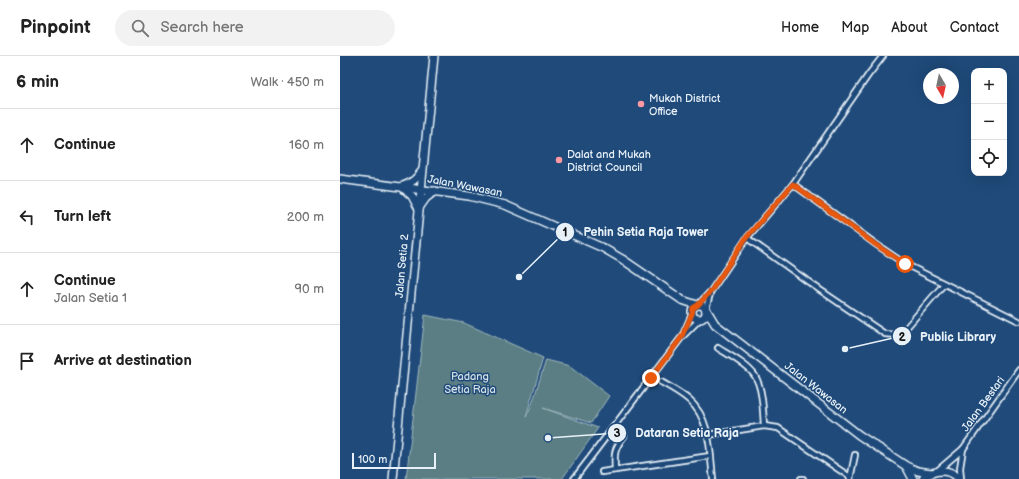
<!DOCTYPE html>
<html lang="en">
<head>
<meta charset="utf-8">
<style>
	body { margin:0; font-family:"Balsamiq Sans",sans-serif; background:#f2f2f2; color:#222 }
	.controls { position:absolute; right:12px; top:12px; display:grid; overflow:hidden; border-radius:8px; box-shadow:0 4px 16px #0002 }
	.controls button { width:36px; height:36px; display:grid; place-items:center; padding:0; border:0; border-bottom:1px solid #e0e0e0; background:#fff; color:#222; font:20px sans-serif }
	.compass { position:absolute; left:583px; top:12px; width:36px; height:36px; border-radius:50%; background:#fff; box-shadow:0 4px 16px #0002; rotate:171deg }
	.scale { position:absolute; left:12px; bottom:10px; width:84px; box-sizing:border-box; padding-left:4px; border:2px solid #e8f1f8; border-top:0; font-size:11px; line-height:14px; white-space:nowrap; color:#e8f1f8; -webkit-text-stroke:3px #1f4a7a; paint-order:stroke }
	.stop { position:absolute; width:12px; height:12px; margin:-9px; border:3px solid #ea580c; border-radius:50%; background:#fff }
	.stop.end { background:#ea580c; border-color:#fff; box-shadow:0 1px 4px #0008 }
	.list { margin:0; padding:0; list-style:none }
	h2 { display:flex; justify-content:space-between; align-items:center; height:52px; margin:0; padding:0 16px; font-size:17px }
	h2 small { font-size:13px; font-weight:400; color:#767676 }
	.list li { display:grid; grid-template-columns:26px 1fr auto; gap:12px; align-items:center; box-sizing:border-box; height:72px; padding:0 16px; border-top:1px solid #e0e0e0 }
	.list b { display:block; font-size:15px; white-space:nowrap }
	.list p { margin:0; font-size:13px; white-space:nowrap; color:#767676 }
	.list em { font-size:13px; font-style:normal; color:#767676 }
	.icon { flex:none; width:22px; height:22px; fill:none; stroke:currentColor; stroke-width:2; stroke-linecap:round; stroke-linejoin:round }
	.map { position:relative; flex:none; width:679px; height:423px; overflow:hidden }
	header { display:flex; align-items:center; gap:24px; box-sizing:border-box; height:56px; padding:0 20px; background:#fff; border-bottom:1px solid #e0e0e0 }
	header strong { font-size:19px }
	nav { display:flex; gap:22px; margin-inline-start:auto; font-size:14px }
	.search { width:280px; height:36px; background:#f2f2f2; display:flex; align-items:center; gap:10px; box-sizing:border-box; padding:0 14px; border-radius:22px; color:#767676; font-size:15px }
	main { display:flex }
	aside { flex:1; background:#fff }
	.map>svg:first-child { display:block }
	.green { fill:#5a7e83; stroke:#a1b8be }
	.lines { fill:none; stroke-linecap:round; stroke-linejoin:round }
	.street-casing { stroke:#e8f1f8; stroke-width:8 }
	.secondary-casing { stroke:#e8f1f8; stroke-width:10 }
	.street { stroke:#1f4a7a; stroke-width:4.5 }
	.secondary { stroke:#1f4a7a; stroke-width:7 }
	.route { stroke:#ea580c; stroke-width:5 }
	.poi-dot { fill:#ff9aa2; stroke:#1f4a7a; stroke-width:1.5 }
	.labels { text-anchor:middle; dominant-baseline:central; stroke-width:3; stroke-linejoin:round; paint-order:stroke }
	.poi-label { font-size:11px; fill:#e8f1f8; stroke:#1f4a7a; text-anchor:start }
	.street-label { font-size:11px; fill:#e8f1f8; stroke:#1f4a7a }
	.park-label { font-size:11px; fill:#d3e0e6; stroke:#1f4a7a }
	.leader { fill:none; stroke:#e8f1f8; stroke-width:1.5 }
	.callout-dot { fill:#e8f1f8; stroke:#1f4a7a; stroke-width:1.5 }
	.mark-label { font-size:12px; text-anchor:middle; font-weight:bold; fill:#111 }
	.callout-label { font-size:12px; text-anchor:middle; font-weight:bold; fill:#e8f1f8; stroke:#1f4a7a; stroke-width:3; stroke-linejoin:round; paint-order:stroke }
</style>
</head>
<body>
<header>
<strong>Pinpoint</strong>
<div class="search"><svg class="icon" aria-label="search" viewBox="0 0 24 24"><circle cx="10" cy="10" r="6"/><path d="M15 15l6 6"/></svg>Search here</div>
<nav><a>Home</a><a>Map</a><a>About</a><a>Contact</a></nav>
</header>
<main>
<aside>
<h2>6 min<small>Walk · 450 m</small></h2>
<ul class="list">
<li><svg class="icon" aria-label="ahead" viewBox="0 0 24 24"><path d="M12 20V5M6 11l6-6 6 6"/></svg><div><b>Continue</b></div><em>160 m</em></li>
<li><svg class="icon" aria-label="left" viewBox="0 0 24 24"><path d="M17 20v-9H6M10 6l-5 5 5 5"/></svg><div><b>Turn left</b></div><em>200 m</em></li>
<li><svg class="icon" aria-label="ahead" viewBox="0 0 24 24"><path d="M12 20V5M6 11l6-6 6 6"/></svg><div><b>Continue</b><p>Jalan Setia 1</p></div><em>90 m</em></li>
<li><svg class="icon" aria-label="arrive" viewBox="0 0 24 24"><path d="M6 21V4h12l-3 4 3 4H6"/></svg><div><b>Arrive at destination</b></div></li>
</ul>
</aside>
<div class="map">
<svg width="679" height="423" viewBox="0 0 679 423">
	<rect width="100%" height="100%" fill="#1f4a7a"/>
	<filter id="ink" filterUnits="userSpaceOnUse"><feTurbulence type="fractalNoise" baseFrequency=".025" numOctaves="2"/><feDisplacementMap in="SourceGraphic" scale="8" xChannelSelector="R" yChannelSelector="G"/><feConvolveMatrix kernelMatrix="1 2 1 2 8 2 1 2 1" color-interpolation-filters="sRGB"/></filter>
	<g filter="url(#ink)">
		<polygon class="green" points="85,259 124,267 203,302 186,361 192,348 206,304 230,310 269,340 251,367 203,352 258,372 222,423 66,423"/>
		<g class="lines">
			<g class="street-casing">
				<g id="street">
					<polyline points="453,128 537,189 565,208 679,265"/>
					<polyline points="407,182 480,234 545,278 556,279 566,272 604,228"/>
					<polyline points="358,249 371,235 407,182 453,128 529,18 543,0"/>
					<polyline points="366,253 370,238"/>
					<polyline points="344,276 352,258"/>
					<path d="M378 292C389 299 408 309 415 320 423 333 423 356 424 370"/>
					<path d="M321 326C330 331 341 337 349 344 371 363 370 397 373 423"/>
					<polyline points="368,379 424,370 438,372 510,421"/>
					<path d="M275 414C274 398 274 393 284 380"/>
					<polyline points="597,415 623,393 679,314"/>
					<polyline points="262,416 370,400"/>
					<polyline points="234,423 341,282 360,263"/>
					<polyline points="461,423 463,423"/>
					<polyline points="510,423 515,399"/>
					<polyline points="621,423 620,412 623,393"/>
				</g>
			</g>
			<g class="secondary-casing">
				<g id="secondary">
					<polyline points="0,123 129,140 165,149 263,192 282,203 342,244 357,249"/>
					<path d="M63 130C72 127 76 123 82 115"/>
					<polyline points="62,131 72,140 79,153"/>
					<polyline points="79,152 86,142 95,135"/>
					<circle cx="359" cy="256" r="7"/>
					<polyline points="366,253 375,268 519,379 566,410 578,415 591,417"/>
					<polyline points="566,410 573,423"/>
					<polyline points="53,423 94,0"/>
					<path d="M583 423C593 413 610 412 619 423"/>
				</g>
			</g>
			<use href="#street" class="street"/>
			<use href="#secondary" class="secondary"/>
		</g>
	</g>
	<g class="lines" filter="url(#ink)">
		<polyline class="route" points="311,322 341,282 352,258 353,252 358,249 371,235 406,182 453,128 536,189 565,208"/>
	</g>
	<g class="poi-dot">
		<circle cx="301" cy="48" r="4"/>
		<circle cx="219" cy="104" r="4"/>
	</g>
	<g class="labels">
		<g class="poi-label">
			<text x="309" y="42">Mukah District<tspan x="309" dy="13">Office</tspan></text>
			<text x="227" y="98">Dalat and Mukah<tspan x="227" dy="13">District Council</tspan></text>
		</g>
		<g class="street-label">
			<text transform="translate(125 130) rotate(11)">Jalan Wawasan</text>
			<text transform="translate(62 210) rotate(-85)">Jalan Setia 2</text>
			<text transform="translate(476 332) rotate(38)">Jalan Wawasan</text>
			<text transform="translate(643 348) rotate(-54)">Jalan Bestari</text>
		</g>
		<g class="park-label">
			<text x="130" y="320">Padang<tspan x="130" dy="13">Setia Raja</tspan></text>
		</g>
	</g>
	<path class="leader" d="M179 221L225 176M505 293L562 280M208 382L277 377"/>
	<g class="callout-dot">
		<circle cx="179" cy="221" r="4"/>
		<circle cx="505" cy="293" r="4"/>
		<circle cx="208" cy="382" r="4"/>
		<circle cx="225" cy="176" r="10"/>
		<circle cx="562" cy="280" r="10"/>
		<circle cx="277" cy="377" r="10"/>
	</g>
	<g class="mark-label">
		<text x="225" y="180">1</text>
		<text x="562" y="285">2</text>
		<text x="277" y="381">3</text>
	</g>
	<g class="callout-label">
		<text x="306" y="180">Pehin Setia Raja Tower</text>
		<text x="618" y="285">Public Library</text>
		<text x="347" y="381">Dataran Setia Raja</text>
	</g>
</svg>
<div class="controls">
<button>+</button>
<button>−</button>
<button><svg class="icon" aria-label="locate" viewBox="0 0 24 24"><circle cx="12" cy="12" r="6"/><path d="M12 2v4M12 18v4M2 12h4M18 12h4"/></svg></button>
</div>
<svg class="compass" viewBox="-18 -18 36 36"><path d="M0-13l5 13h-10z" fill="#e53935"/><path d="M0 13l5-13h-10z" fill="#767676"/></svg>
<div class="scale">100 m</div>
<div class="stop" style="left:565px;top:208px"></div>
<div class="stop end" style="left:311px;top:322px"></div>
</div>
</main>
</body>
</html>
